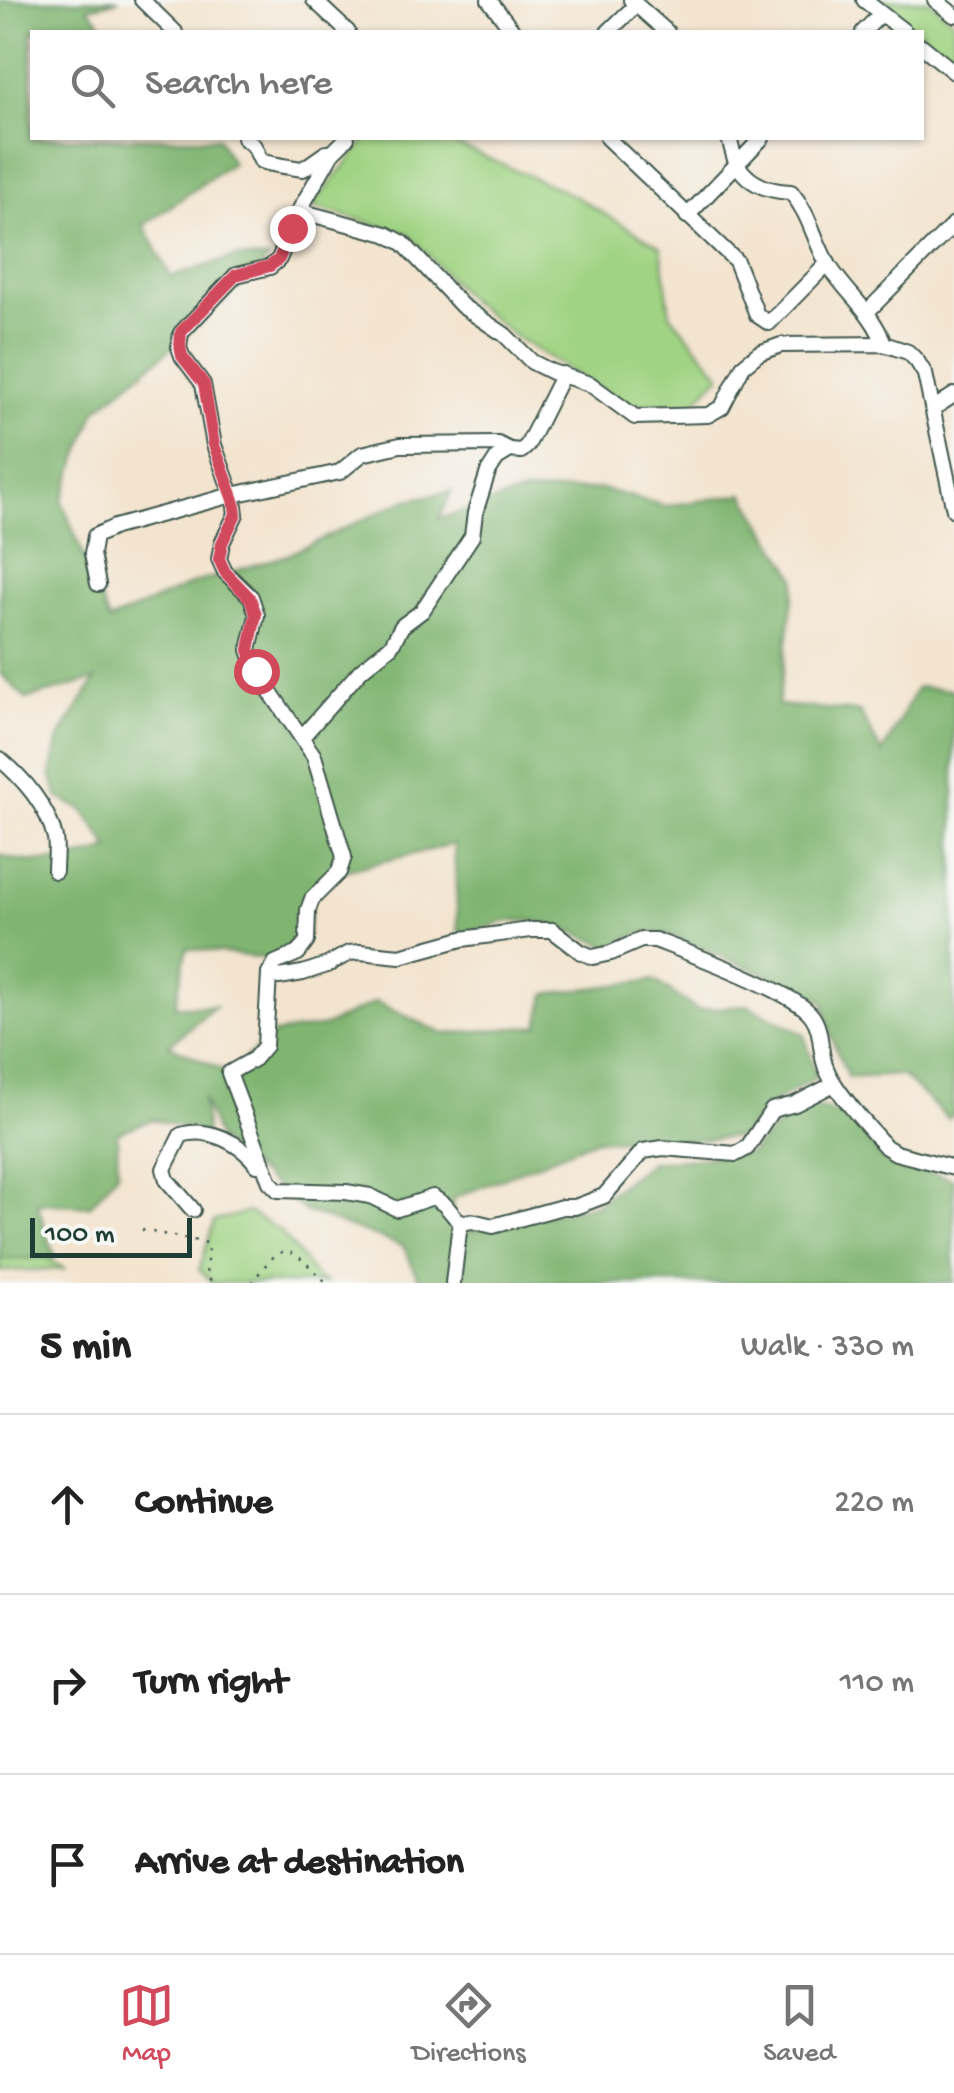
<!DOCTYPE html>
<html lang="en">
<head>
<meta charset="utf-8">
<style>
	body { margin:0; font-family:"Gochi Hand",sans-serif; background:#f2f2f2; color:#222 }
	.scale { position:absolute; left:30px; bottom:25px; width:162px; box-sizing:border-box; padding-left:10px; border:5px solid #1f3d34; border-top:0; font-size:28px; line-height:35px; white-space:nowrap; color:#1f3d34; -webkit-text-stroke:8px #f6f6f2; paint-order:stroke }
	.stop { position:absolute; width:30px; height:30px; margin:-22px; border:8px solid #d1495b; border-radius:50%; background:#fff }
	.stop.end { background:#d1495b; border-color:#fff; box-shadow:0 2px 10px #0008 }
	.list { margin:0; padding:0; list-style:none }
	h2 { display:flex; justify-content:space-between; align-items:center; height:130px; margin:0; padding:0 40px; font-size:42px }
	h2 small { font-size:32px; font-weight:400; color:#767676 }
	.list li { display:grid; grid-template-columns:65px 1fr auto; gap:30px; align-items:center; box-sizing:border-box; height:180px; padding:0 40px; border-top:2px solid #e0e0e0 }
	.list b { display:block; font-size:38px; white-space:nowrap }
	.list em { font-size:32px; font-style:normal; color:#767676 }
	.icon { flex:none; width:55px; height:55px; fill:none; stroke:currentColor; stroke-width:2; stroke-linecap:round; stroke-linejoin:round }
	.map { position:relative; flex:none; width:954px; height:1283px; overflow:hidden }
	.search { position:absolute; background:#fff; box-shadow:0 2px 8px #0004; left:30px; right:30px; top:30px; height:110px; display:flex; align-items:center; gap:25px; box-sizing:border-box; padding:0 35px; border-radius:0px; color:#767676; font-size:38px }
	.sheet { height:670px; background:#fff }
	nav { display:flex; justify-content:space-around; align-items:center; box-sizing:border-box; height:140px; border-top:2px solid #e0e0e0; background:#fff; font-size:28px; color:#767676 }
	nav a { display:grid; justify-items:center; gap:5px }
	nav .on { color:#d1495b }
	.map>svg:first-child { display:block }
	.green { fill:#a0d383; stroke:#60885c; stroke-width:2.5 }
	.forest { fill:#80b571; stroke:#507952; stroke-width:2.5 }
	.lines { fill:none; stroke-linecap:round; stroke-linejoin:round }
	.minor-casing { stroke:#3f564b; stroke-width:18 }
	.path { stroke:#3f564b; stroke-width:2.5; stroke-dasharray:2.5 8; stroke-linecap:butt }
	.minor { stroke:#fff; stroke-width:14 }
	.route { stroke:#d1495b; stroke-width:12 }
</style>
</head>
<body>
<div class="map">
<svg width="954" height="1283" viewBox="0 0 954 1283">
	<rect width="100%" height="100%" fill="#f6f6f2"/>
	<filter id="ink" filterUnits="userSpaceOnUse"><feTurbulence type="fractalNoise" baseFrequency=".01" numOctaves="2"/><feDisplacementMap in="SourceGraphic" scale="20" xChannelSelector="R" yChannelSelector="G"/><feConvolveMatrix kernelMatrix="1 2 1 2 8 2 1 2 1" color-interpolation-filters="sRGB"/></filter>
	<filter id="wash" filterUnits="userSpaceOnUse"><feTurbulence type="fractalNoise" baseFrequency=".0048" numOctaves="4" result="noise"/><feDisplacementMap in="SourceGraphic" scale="40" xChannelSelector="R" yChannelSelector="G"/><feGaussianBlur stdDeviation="2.25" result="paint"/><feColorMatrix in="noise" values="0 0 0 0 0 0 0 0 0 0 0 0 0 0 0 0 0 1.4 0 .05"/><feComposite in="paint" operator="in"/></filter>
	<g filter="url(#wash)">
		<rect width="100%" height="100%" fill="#f3e4cf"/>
		<g class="green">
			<polygon points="872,0 928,0 954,21 954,66 922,40 922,32 912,32"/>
			<polygon points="367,138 441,138 569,193 661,247 670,314 721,375 691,406 624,404 517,338 467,298 408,233 312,207"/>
			<polygon points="248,1212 280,1231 318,1279 327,1283 213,1283 199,1270 214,1221"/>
			<polygon points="47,1257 64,1269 0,1271 0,1260"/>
		</g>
		<path class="forest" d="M0 0H119L88 8 109 32H32V138H218L232 163 144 225 171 277 235 257 269 259 179 342 96 410 62 501 109 621 194 583 288 555 403 501 452 491 439 519 521 493 602 489 666 506 744 494 796 578 778 705 860 712 882 753 917 687 954 690V1114L948 1119 902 1075 848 1078 830 1034 824 1002 798 988 669 935 644 932 609 947C576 933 547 918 511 921 490 923 482 935 458 931L454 844 339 872 312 899 307 936 297 947 269 959 187 948 175 1006H215L169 1045 229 1073 274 1034 325 1026 376 1002 444 1034 538 1026 546 994 654 980 697 1010 747 1005 804 1034 817 1077 768 1106 740 1137 698 1140 597 1139 452 1199 455 1234 595 1204 651 1162 750 1153 789 1115 820 1108 848 1115 884 1160 954 1179V1283H421L403 1246 306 1212 218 1140 203 1098 206 1134 153 1119 117 1133 118 1172 90 1206 37 1203 55 1257 0 1260V855C32 868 78 859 110 849L84 811 58 797 51 774 59 738 96 679 26 699 0 673Z"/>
	</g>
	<g filter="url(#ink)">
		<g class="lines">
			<g class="minor-casing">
				<g id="minor">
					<polyline points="142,0 175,32"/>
					<polyline points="314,0 348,32"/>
					<polyline points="489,0 514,32"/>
					<polyline points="631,0 667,32"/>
					<polyline points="864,0 905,32"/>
					<polyline points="935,0 954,15"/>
					<polyline points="608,32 636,5"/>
					<polyline points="863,32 881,14"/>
					<polyline points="922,46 954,72"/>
					<path d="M244 138 254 146 261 161C272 165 290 167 303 169L326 153H332"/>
					<polyline points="347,138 332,153 299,211 279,259 270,267 236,275 181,333 179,347 182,356 203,384 214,445 234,500 236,514 222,543 219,559 225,572 251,597 257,615 249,650 256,671 314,756 344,857 339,872 312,899 308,910 307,941 298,953 275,963 269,974 265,1046 254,1059 229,1073 270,1182 278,1190 346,1192 370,1196 397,1209 433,1197 445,1205 460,1223 453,1283"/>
					<polyline points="607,138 736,261 757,315 769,323 828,263"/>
					<path d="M729 138C731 145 733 154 736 162 747 184 768 191 791 192 809 214 812 233 824 257 840 289 872 309 884 344"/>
					<polyline points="299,211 386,234 403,243 462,306 505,335 532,362 552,372 590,384 635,417 708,415 722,407 743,366 759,353 781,345 884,344 908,352 917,361 925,374 954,510"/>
					<polyline points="687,216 762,138"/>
					<polyline points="867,312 954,224"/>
					<polyline points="934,408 954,395"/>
					<polyline points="98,584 92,554 95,536 115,527 232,495 340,472 362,454 400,445 498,444 510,450"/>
					<polyline points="302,737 361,670 391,646 402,626 422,611 472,536 475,513 488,472 497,458 510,450 521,451 527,446 563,374"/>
					<path d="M0 759C24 779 48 807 55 838 57 849 55 860 55 871"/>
					<path d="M269 974 279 977 303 973 327 965 349 953 360 952 400 956 462 939 530 930H552L581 952 593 957 611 953 641 940H655C686 952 796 992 812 1016 823 1031 819 1052 826 1068 834 1090 869 1128 886 1147L896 1153 954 1168"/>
					<path d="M193 1210 167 1180 164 1169 181 1135C208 1126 241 1143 257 1165"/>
					<polyline points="460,1223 472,1221 493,1226 562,1207 575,1207 604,1196 643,1151 663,1148 736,1154 747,1148 772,1110 795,1104 834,1084"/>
				</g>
			</g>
			<g class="path">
				<polyline points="142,1230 208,1243 206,1277 214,1283"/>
				<path d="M252 1283C286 1234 290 1249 327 1283"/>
			</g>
			<use href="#minor" class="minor"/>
		</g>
	</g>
	<g class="lines" filter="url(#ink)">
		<polyline class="route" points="256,671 249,650 256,614 250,598 225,572 219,559 222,543 236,514 234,500 214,445 204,384 182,356 180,346 181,332 236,275 270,266 279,259 292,228"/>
	</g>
</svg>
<div class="scale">100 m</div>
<div class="stop" style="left:256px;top:671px"></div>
<div class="stop end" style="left:292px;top:228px"></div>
<div class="search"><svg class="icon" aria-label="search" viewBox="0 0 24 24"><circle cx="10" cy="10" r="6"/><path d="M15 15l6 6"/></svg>Search here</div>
</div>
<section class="sheet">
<h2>5 min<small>Walk · 330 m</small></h2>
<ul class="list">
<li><svg class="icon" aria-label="ahead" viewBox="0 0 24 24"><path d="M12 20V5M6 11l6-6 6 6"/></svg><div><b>Continue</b></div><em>220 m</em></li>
<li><svg class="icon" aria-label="right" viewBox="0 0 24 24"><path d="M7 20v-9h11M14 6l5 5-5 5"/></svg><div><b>Turn right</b></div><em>110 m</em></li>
<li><svg class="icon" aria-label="arrive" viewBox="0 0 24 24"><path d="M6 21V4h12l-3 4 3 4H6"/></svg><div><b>Arrive at destination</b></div></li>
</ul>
</section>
<nav>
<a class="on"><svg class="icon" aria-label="map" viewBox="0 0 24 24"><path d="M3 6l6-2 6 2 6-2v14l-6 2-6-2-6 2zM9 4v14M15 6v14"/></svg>Map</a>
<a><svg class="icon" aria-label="directions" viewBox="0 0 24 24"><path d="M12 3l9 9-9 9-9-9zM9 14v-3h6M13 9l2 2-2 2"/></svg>Directions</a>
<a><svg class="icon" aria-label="saved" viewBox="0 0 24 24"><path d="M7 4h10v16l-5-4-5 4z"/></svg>Saved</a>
</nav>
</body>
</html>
